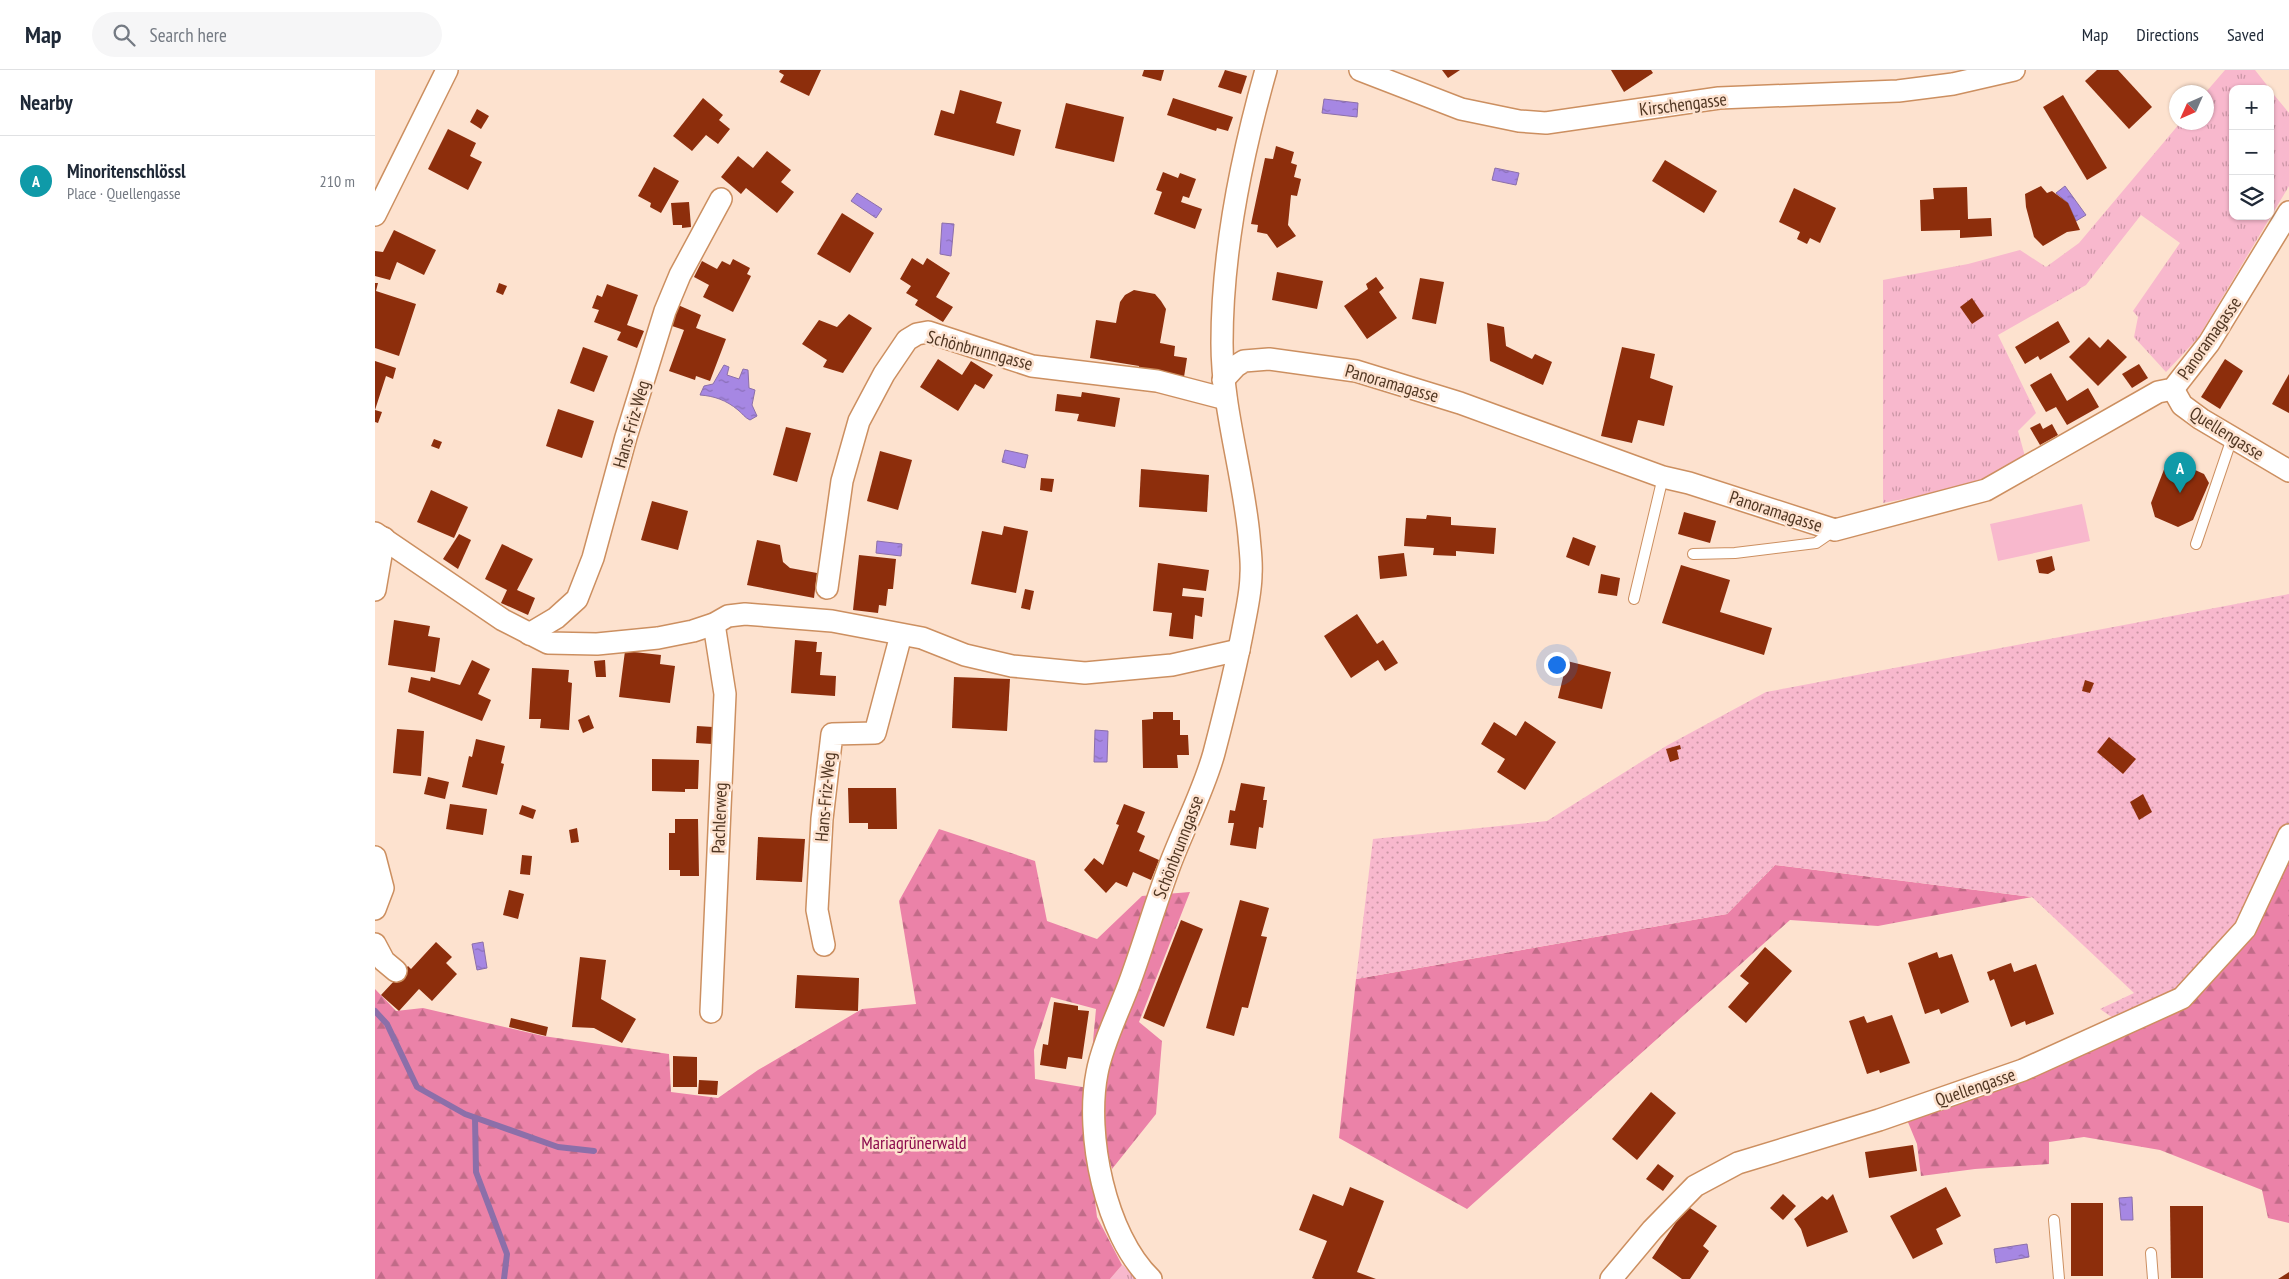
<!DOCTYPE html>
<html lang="en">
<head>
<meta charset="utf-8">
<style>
	body { margin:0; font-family:"PT Sans Narrow",sans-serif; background:#f6f6f7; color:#1f2937 }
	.controls { position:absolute; right:15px; top:15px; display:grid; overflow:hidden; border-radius:10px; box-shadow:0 1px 4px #0004 }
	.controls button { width:45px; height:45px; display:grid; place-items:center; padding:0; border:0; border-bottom:1px solid #e0e1e3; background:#fff; color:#1f2937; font:25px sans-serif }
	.compass { position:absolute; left:1794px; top:15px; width:45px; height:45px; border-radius:50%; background:#fff; box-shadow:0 1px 4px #0004; rotate:225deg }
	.you { position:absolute; left:1181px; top:594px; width:18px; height:18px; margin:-12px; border:4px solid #fff; border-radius:50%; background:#1a73e8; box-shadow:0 0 0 8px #1a73e833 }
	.badge { display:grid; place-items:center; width:32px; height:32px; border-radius:50%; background:#2a5b79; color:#fff; font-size:16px; font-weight:700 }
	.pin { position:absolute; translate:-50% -41px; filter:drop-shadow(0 1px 2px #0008) }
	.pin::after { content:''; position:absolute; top:26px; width:18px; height:15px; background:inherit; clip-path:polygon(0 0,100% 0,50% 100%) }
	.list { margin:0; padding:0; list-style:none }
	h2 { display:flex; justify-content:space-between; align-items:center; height:65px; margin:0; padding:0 20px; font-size:21px }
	h2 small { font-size:16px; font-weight:400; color:#747a83 }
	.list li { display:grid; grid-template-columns:32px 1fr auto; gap:15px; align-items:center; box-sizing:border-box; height:90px; padding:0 20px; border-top:1px solid #e0e1e3 }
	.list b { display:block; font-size:19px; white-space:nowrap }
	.list p { margin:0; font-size:16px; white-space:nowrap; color:#747a83 }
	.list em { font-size:16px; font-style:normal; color:#747a83 }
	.icon { flex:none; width:28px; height:28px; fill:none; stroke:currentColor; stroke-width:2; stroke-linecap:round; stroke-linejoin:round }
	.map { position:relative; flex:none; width:1914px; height:1209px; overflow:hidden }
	header { display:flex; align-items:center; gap:30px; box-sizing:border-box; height:70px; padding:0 25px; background:#fff; border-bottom:1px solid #e0e1e3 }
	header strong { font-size:24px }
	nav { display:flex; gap:28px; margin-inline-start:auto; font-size:18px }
	.search { width:350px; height:45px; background:#f6f6f7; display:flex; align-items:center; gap:12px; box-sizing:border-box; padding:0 18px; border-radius:28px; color:#747a83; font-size:19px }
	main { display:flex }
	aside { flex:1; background:#fff }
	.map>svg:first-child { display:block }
	.grass { fill:url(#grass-tufts) }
	.forest { fill:url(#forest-firs) }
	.park { fill:#f8b8cd }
	.garden { fill:url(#garden-dots) }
	.water { fill:url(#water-ripples); stroke:#8c6fa9 }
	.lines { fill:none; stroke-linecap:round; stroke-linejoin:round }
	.stream { stroke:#8c6fa9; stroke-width:6 }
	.building { fill:#8d2e0c }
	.service-casing { stroke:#cc8f60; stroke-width:12 }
	.minor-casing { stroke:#cc8f60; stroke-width:24 }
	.service { stroke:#fff; stroke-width:10 }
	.minor { stroke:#fff; stroke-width:21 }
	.labels { text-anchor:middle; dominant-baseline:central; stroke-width:5; stroke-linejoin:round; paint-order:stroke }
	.street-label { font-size:18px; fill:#503622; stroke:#fde2cf }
	.park-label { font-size:18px; fill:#8c0a4d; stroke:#fde2cf }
</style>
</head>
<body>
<header>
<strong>Map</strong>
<div class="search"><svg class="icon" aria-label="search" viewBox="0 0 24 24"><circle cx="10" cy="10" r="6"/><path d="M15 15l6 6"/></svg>Search here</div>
<nav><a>Map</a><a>Directions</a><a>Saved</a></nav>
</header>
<main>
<aside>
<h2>Nearby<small></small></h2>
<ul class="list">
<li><span class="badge" style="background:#0f9aa8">A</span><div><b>Minoritenschlössl</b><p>Place · Quellengasse</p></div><em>210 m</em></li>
</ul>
</aside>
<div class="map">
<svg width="1914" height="1209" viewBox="0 0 1914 1209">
	<defs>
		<pattern id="grass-tufts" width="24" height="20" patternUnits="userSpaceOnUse" patternTransform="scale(1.25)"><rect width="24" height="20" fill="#f8b8cd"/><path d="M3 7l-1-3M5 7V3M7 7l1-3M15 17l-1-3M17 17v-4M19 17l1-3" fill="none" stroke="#cb96a6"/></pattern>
		<pattern id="forest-firs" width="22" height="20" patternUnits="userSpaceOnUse" patternTransform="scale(1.25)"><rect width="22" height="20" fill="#eb82a8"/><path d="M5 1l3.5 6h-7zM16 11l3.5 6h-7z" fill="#c16b88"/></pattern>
		<pattern id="garden-dots" width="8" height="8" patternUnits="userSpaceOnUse" patternTransform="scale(1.25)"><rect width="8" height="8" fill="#f8b8cd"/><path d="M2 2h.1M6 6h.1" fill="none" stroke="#cb96a6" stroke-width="1.8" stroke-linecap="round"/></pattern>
		<pattern id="water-ripples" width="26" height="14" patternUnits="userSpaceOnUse" patternTransform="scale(1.25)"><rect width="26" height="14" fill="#a687e3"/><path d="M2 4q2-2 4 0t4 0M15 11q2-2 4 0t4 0" fill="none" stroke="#8a6fb8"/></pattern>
	</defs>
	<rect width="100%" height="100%" fill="#fde2cf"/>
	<g class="grass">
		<polygon points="1850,0 1880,0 1895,19 1858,19 1858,146 1895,146 1895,20 1914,43 1914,116 1823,268 1791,302 1759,267 1763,247 1758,241 1805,173 1766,145 1711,215 1623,265 1661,343 1643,361 1651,390 1595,416 1508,433 1508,210 1593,194 1645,180 1671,197 1704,173 1805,53 1832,52 1831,22"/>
		<polygon points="747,1195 748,1195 761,1209 735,1209"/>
	</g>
	<g class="forest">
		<polygon points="564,759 660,791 672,851 722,869 767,826 815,822 764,952 787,971 781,1044 737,1099 714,1014 721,939 676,927 659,980 660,1009 713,1018 714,1084 722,1147 747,1195 735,1209 0,1209 0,919 21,941 48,938 168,966 294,984 296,1022 343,1028 383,1000 487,939 541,934 524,831"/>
		<polygon points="1914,787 1914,1153 1893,1148 1887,1120 1785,1080 1709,1067 1674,1072 1674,1094 1600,1099 1546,1106 1542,1074 1530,1045 1751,962"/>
		<polygon points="1400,795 1657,827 1503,856 1415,850 1092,1139 964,1068 981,909 1352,844"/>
	</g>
	<polygon class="park" points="1707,434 1715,471 1623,491 1615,454"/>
	<polygon class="garden" points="1914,524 1914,765 1870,859 1807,928 1748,955 1725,939 1759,923 1657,827 1400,795 1352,844 981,909 998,769 1172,751 1293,675 1391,622"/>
	<g class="water">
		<polygon points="949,29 983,33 982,47 947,43"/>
		<polygon points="1120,98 1144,103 1141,115 1117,110"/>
		<polygon points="1690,116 1711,145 1701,151 1693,133 1681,123"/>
		<polygon points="482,123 507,139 501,148 476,131"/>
		<polygon points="567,153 579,154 576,186 565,184"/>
		<path d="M349 295 354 297 352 305 364 309 368 299 373 300 374 318 380 320 377 335 382 346 375 350C370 348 367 343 363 340 351 330 339 326 325 325L329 316 338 314Z"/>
		<polygon points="630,380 653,385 650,398 627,392"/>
		<polygon points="502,471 527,474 526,486 501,483"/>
		<polygon points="720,660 733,661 732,692 719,692"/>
		<polygon points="108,872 112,898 102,900 97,874"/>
		<polygon points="1757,1127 1758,1150 1746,1150 1744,1128"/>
		<polygon points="1652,1174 1654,1187 1621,1193 1619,1179"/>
	</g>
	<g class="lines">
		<g class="stream">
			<polyline points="0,941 12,954 42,1017 90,1044 183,1077 219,1081"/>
			<polyline points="100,1048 101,1102 132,1184 129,1209"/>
		</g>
	</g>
	<g class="building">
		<polygon points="405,0 446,0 434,26 405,12 409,5 404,2"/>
		<polygon points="769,0 789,0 786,11 767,6"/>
		<polygon points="850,0 872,6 866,24 843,17"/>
		<polygon points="1067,0 1085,0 1073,8"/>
		<polygon points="1236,0 1276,0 1278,3 1249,22"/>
		<polygon points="1722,0 1743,0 1777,37 1754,59 1710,11"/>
		<polygon points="585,20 627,32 621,53 646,60 639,86 559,65 566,40 579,44"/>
		<polygon points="1688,25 1732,98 1712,110 1668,37"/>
		<polygon points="328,28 348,45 344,50 355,59 343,74 331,65 317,81 298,66"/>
		<polygon points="798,28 858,47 853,61 842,58 841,61 792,45"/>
		<polygon points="691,33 749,47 739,92 680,78"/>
		<polygon points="102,39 114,46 106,59 95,52"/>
		<polygon points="73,59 101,73 95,86 107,92 93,120 53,99"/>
		<polygon points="901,76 919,82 916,93 922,95 919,107 926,109 922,126 916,125 913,155 921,166 902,178 892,164 882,162 883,155 876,154 890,88 898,89"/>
		<polygon points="392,81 416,100 406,112 419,122 402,143 371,118 366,124 346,107 363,86 378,98"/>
		<polygon points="1290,90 1342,121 1329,143 1277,111"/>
		<polygon points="279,97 304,111 286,143 275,137 276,133 263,126"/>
		<polygon points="788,102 803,108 805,103 821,109 814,128 808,126 806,132 827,139 820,159 779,144 787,122 781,120"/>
		<polygon points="1666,116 1672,123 1677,121 1693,133 1705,160 1692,162 1668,176 1659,167 1651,137 1650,124"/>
		<polygon points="1592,117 1593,149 1616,148 1617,166 1585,168 1585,160 1546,161 1545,130 1559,129 1558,118"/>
		<polygon points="1419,118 1461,138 1445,173 1435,168 1432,174 1422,169 1425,162 1404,152"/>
		<polygon points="314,132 316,157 307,158 307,155 298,155 296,133"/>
		<polygon points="467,143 499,163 475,203 442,184"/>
		<polygon points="19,160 61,180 49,205 22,192 15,210 0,206 0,181 8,182"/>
		<polygon points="537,188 548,195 552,188 575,203 561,227 578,237 568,252 540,235 543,230 531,223 536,216 525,209"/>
		<polygon points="358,189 375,198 372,204 376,206 358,242 328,227 334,215 319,207 327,191 342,199 347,191 355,195"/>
		<polygon points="902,202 948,211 942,239 897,230"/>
		<polygon points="1001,207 1009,218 1004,222 1022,248 992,269 969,236 993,219 991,214"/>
		<polygon points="1045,208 1069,212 1061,254 1037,249"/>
		<polygon points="0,213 3,213 1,221 41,234 24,286 0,278"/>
		<polygon points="124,213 132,216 128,225 121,222"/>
		<polygon points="232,214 263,225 252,255 269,261 262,278 242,270 246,262 219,252 224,240 217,238 222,225 227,227"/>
		<polygon points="759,220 780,224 786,231 791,239 785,273 800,276 799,286 812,288 809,307 764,300 764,296 715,288 721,250 741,253 745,232 750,225"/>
		<polygon points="1597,228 1609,246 1597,254 1585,237"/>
		<polygon points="303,235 326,245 321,258 351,269 335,311 321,306 320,310 294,301 309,260 297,256"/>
		<polygon points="474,244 497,258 468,303 448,297 452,290 427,274 444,250 462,257"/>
		<polygon points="1683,251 1695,272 1665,290 1663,286 1650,294 1640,277"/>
		<polygon points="1112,253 1129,257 1131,276 1157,289 1160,284 1177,292 1168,315 1115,291"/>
		<polygon points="1714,267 1725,278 1733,269 1752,287 1723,316 1694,287"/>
		<polygon points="208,277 233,286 219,322 195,313"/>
		<polygon points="1247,277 1280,284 1275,308 1298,316 1289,356 1263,350 1257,373 1226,366"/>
		<polygon points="563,289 587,305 596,291 618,305 609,319 600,314 583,341 545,317"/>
		<polygon points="1850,289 1868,301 1845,339 1826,327"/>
		<polygon points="0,291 21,298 18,309 11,306 0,340 7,342 3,353 0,352"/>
		<polygon points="1764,294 1773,308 1757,318 1747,304"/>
		<polygon points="1676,303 1692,331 1713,318 1724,337 1692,355 1681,337 1671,342 1655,315"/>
		<polygon points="1914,304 1914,343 1897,334"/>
		<polygon points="707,322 745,328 740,357 702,351 704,344 680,341 682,324 706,327"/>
		<polygon points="183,339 219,351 207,388 171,376"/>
		<polygon points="1665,353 1668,359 1677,354 1683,365 1665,375 1655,358"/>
		<polygon points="411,357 436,363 422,412 398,405"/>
		<polygon points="59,369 67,372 64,379 56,376"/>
		<polygon points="505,381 537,390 523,440 492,431"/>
		<polygon points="1800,391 1829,404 1834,413 1818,450 1803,457 1780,447 1776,433 1790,397"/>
		<polygon points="766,399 834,405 832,442 764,437"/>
		<polygon points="666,408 679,409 677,422 665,420"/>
		<polygon points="56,420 93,437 79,468 42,452"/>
		<polygon points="277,431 313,441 303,480 266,470"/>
		<polygon points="1309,442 1341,451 1335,473 1303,464"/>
		<polygon points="1052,445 1076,447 1076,455 1121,458 1119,484 1081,481 1081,486 1058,485 1059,478 1029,476 1031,448 1051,449"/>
		<polygon points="629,456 653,461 641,523 596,514 607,461 627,465"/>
		<polygon points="84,464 96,470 83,499 68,489"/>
		<polygon points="1198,467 1221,476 1214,496 1191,487"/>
		<polygon points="382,470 405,475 408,492 415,498 442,503 439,528 372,515"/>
		<polygon points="127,474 158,489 142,520 160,528 153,545 126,533 132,520 110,509"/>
		<polygon points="1029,483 1032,506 1005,509 1003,486"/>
		<polygon points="484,485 521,489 518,519 513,519 511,536 504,535 503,543 478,540"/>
		<polygon points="1677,486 1680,500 1673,504 1664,503 1661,490"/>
		<polygon points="783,493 834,500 831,521 808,518 807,526 829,528 827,547 820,545 818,569 794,566 797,543 778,541"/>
		<polygon points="1306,495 1355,510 1345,542 1397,558 1389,585 1287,553"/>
		<polygon points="1226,504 1245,508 1242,526 1223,523"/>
		<polygon points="650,519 659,521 655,540 646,538"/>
		<polygon points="982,544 1002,574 1008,570 1023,593 1010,601 1003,590 976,608 949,566"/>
		<polygon points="19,550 55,556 53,566 65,568 60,602 13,595"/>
		<polygon points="420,570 442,572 441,582 447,582 445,605 461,606 460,626 416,623"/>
		<polygon points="250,581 286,585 285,594 300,596 295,633 244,627"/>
		<polygon points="97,590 115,599 103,624 116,630 107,651 33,622 36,607 55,611 56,607 85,615"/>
		<polygon points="230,590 231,607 221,607 219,591"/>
		<polygon points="1192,591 1236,602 1227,639 1183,628"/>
		<polygon points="157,598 194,600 193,612 197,613 194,660 165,658 166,649 154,649"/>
		<polygon points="579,607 635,609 632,661 577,658"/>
		<polygon points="1710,610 1719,613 1715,623 1707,621"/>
		<polygon points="778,642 798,642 798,650 805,650 805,665 813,665 814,685 802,685 803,698 768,698 767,650 778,649"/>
		<polygon points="214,645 219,658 208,663 203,650"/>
		<polygon points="1150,651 1181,672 1150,720 1122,702 1130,689 1106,674 1119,652 1141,666"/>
		<polygon points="322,656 338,657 337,674 321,673"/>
		<polygon points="22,659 49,661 46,706 18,703"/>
		<polygon points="1734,667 1761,689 1748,704 1722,682"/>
		<polygon points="101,669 130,676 126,693 129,694 122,725 87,717 94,686 97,687"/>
		<polygon points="1305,675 1306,679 1302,680 1304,689 1295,692 1291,679"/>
		<polygon points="277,689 324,690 323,719 310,719 310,722 277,721"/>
		<polygon points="53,707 74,712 70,729 49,724"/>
		<polygon points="866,713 890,717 888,730 892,730 888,758 884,757 881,779 855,775 859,753 853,753 855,740 860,741"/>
		<polygon points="473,718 521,718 522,759 493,759 493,753 474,753"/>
		<polygon points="1768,724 1777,742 1764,750 1755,732"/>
		<polygon points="75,734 112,739 108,765 71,759"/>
		<polygon points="749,734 770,742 762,762 770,766 764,781 784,790 776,810 758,802 752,817 741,812 731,823 709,800 719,788 728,795 744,755 741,754"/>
		<polygon points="147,735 161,740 158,749 144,744"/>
		<polygon points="300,749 323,749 324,806 305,806 305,800 294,800 294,763 300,763"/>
		<polygon points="202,758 204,772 196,773 194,760"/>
		<polygon points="383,767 430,769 427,812 381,810"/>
		<polygon points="147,785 157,786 155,805 145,804"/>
		<polygon points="134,820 149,824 143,849 128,845"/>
		<polygon points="865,830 894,838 886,866 892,867 873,938 867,937 859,966 831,958"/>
		<polygon points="806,850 828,859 789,957 768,948"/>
		<polygon points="61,872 77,887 71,893 82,904 57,931 44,919 24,941 6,925 33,896 36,899"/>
		<polygon points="1390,877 1417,901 1371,953 1353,937 1374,913 1365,906"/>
		<polygon points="1562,882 1564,888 1577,884 1594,932 1566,944 1564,939 1550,944 1533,893"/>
		<polygon points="205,887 231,890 226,929 261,949 247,973 219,958 197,957"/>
		<polygon points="1636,893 1639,902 1661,894 1679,944 1651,955 1650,951 1636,957 1619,909 1615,911 1612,902"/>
		<polygon points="422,905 484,908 483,941 420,938"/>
		<polygon points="679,932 703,936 703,940 714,941 707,989 693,987 691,999 665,995 668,974 673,975"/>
		<polygon points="1517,945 1535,993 1505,1003 1504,1000 1492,1004 1474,951 1489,946 1492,953"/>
		<polygon points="136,948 173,957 171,966 134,957"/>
		<polygon points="298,986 322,987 322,1017 298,1017"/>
		<polygon points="324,1010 343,1011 342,1025 323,1024"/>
		<polygon points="1276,1022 1301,1043 1262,1090 1237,1069"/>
		<polygon points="1538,1075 1542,1101 1494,1108 1490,1082"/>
		<polygon points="1283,1094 1299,1106 1288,1121 1271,1109"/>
		<polygon points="975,1117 1009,1131 982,1202 1001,1209 940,1209 937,1208 952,1171 924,1160 938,1124 968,1136"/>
		<polygon points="1571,1117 1586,1146 1561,1159 1568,1174 1538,1189 1515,1146"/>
		<polygon points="1408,1124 1421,1136 1408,1150 1395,1138"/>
		<polygon points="1458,1124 1473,1162 1432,1177 1426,1159 1419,1149 1447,1126 1452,1130"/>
		<rect x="1696" y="1133" width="32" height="73"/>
		<polygon points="1312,1136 1342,1156 1328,1176 1334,1181 1315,1209 1307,1209 1277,1188"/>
		<polygon points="1795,1136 1828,1136 1828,1208 1796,1208"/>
		<polygon points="1914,1202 1914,1209 1903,1209"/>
	</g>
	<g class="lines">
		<g class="service-casing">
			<g id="service">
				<polyline points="1821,474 1857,368"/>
				<polyline points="1318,484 1360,483 1441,473 1460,460"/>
				<polyline points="1259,529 1288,407"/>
				<polyline points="1679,1150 1684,1209"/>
				<polyline points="1776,1183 1778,1209"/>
			</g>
		</g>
		<g class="minor-casing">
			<g id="minor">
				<polyline points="985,0 1086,39 1144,51 1171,53 1344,28 1523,21 1578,14 1639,0"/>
				<polyline points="0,145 72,0"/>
				<polyline points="848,310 861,296 869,291 894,289 981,301 1085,333 1288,407 1314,413 1460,460 1611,420 1783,322 1798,319 1834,273 1914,142"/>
				<polyline points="1798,319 1807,335 1826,349 1914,401"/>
				<polyline points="0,463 128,550 173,573 222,574 283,568 318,561 339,554 353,546 370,544 457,551 547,568 590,585 637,596 710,603 797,595 864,580"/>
				<polyline points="452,518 467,411 484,351 509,304 532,270 542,264 553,262 657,296 782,311 851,329"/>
				<polyline points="0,520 9,468"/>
				<polyline points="154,564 181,548 202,529 218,488 251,367 290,241 305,205 346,129"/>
				<polyline points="0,787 8,818 0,839"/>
				<polyline points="0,874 9,891 21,901"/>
				<polyline points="449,875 442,840 447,749 457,664 500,663 526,565"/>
				<polyline points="336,942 350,624 339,554"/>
				<path d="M776 1209C730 1165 710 1064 722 1003 727 975 744 941 754 914 768 876 779 838 793 800 807 761 828 723 839 683 850 641 861 597 869 554 872 538 876 521 876 504 877 492 875 479 874 466 868 402 847 338 847 273 847 181 866 88 891 0"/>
				<polyline points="1236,1209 1277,1160 1320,1116 1363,1093 1504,1050 1648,1000 1807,928 1870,859 1914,765"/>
			</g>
		</g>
		<use href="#service" class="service"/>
		<use href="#minor" class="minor"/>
	</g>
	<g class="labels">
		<g class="street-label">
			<text transform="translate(1308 34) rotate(-7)">Kirschengasse</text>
			<text transform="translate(1834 268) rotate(-55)">Panoramagasse</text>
			<text transform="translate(605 280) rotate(15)">Schönbrunngasse</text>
			<text transform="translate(1017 313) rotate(16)">Panoramagasse</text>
			<text transform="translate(256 354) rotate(-74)">Hans-Friz-Weg</text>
			<text transform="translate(1852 363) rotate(32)">Quellengasse</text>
			<text transform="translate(1401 441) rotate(18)">Panoramagasse</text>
			<text transform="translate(450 727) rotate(-85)">Hans-Friz-Weg</text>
			<text transform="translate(344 748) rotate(-88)">Pachlerweg</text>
			<text transform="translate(803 777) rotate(-69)">Schönbrunngasse</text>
			<text transform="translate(1600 1017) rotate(-19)">Quellengasse</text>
		</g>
		<g class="park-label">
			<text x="539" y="1072">Mariagrünerwald</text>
		</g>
	</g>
</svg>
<div class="controls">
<button>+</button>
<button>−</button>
<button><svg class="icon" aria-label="layers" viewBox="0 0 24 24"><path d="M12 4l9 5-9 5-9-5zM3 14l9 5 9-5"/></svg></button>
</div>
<svg class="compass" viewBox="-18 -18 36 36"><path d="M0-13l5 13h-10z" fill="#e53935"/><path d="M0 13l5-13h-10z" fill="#747a83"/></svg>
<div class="you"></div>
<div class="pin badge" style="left:1805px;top:423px;background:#0f9aa8">A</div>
</div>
</main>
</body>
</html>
